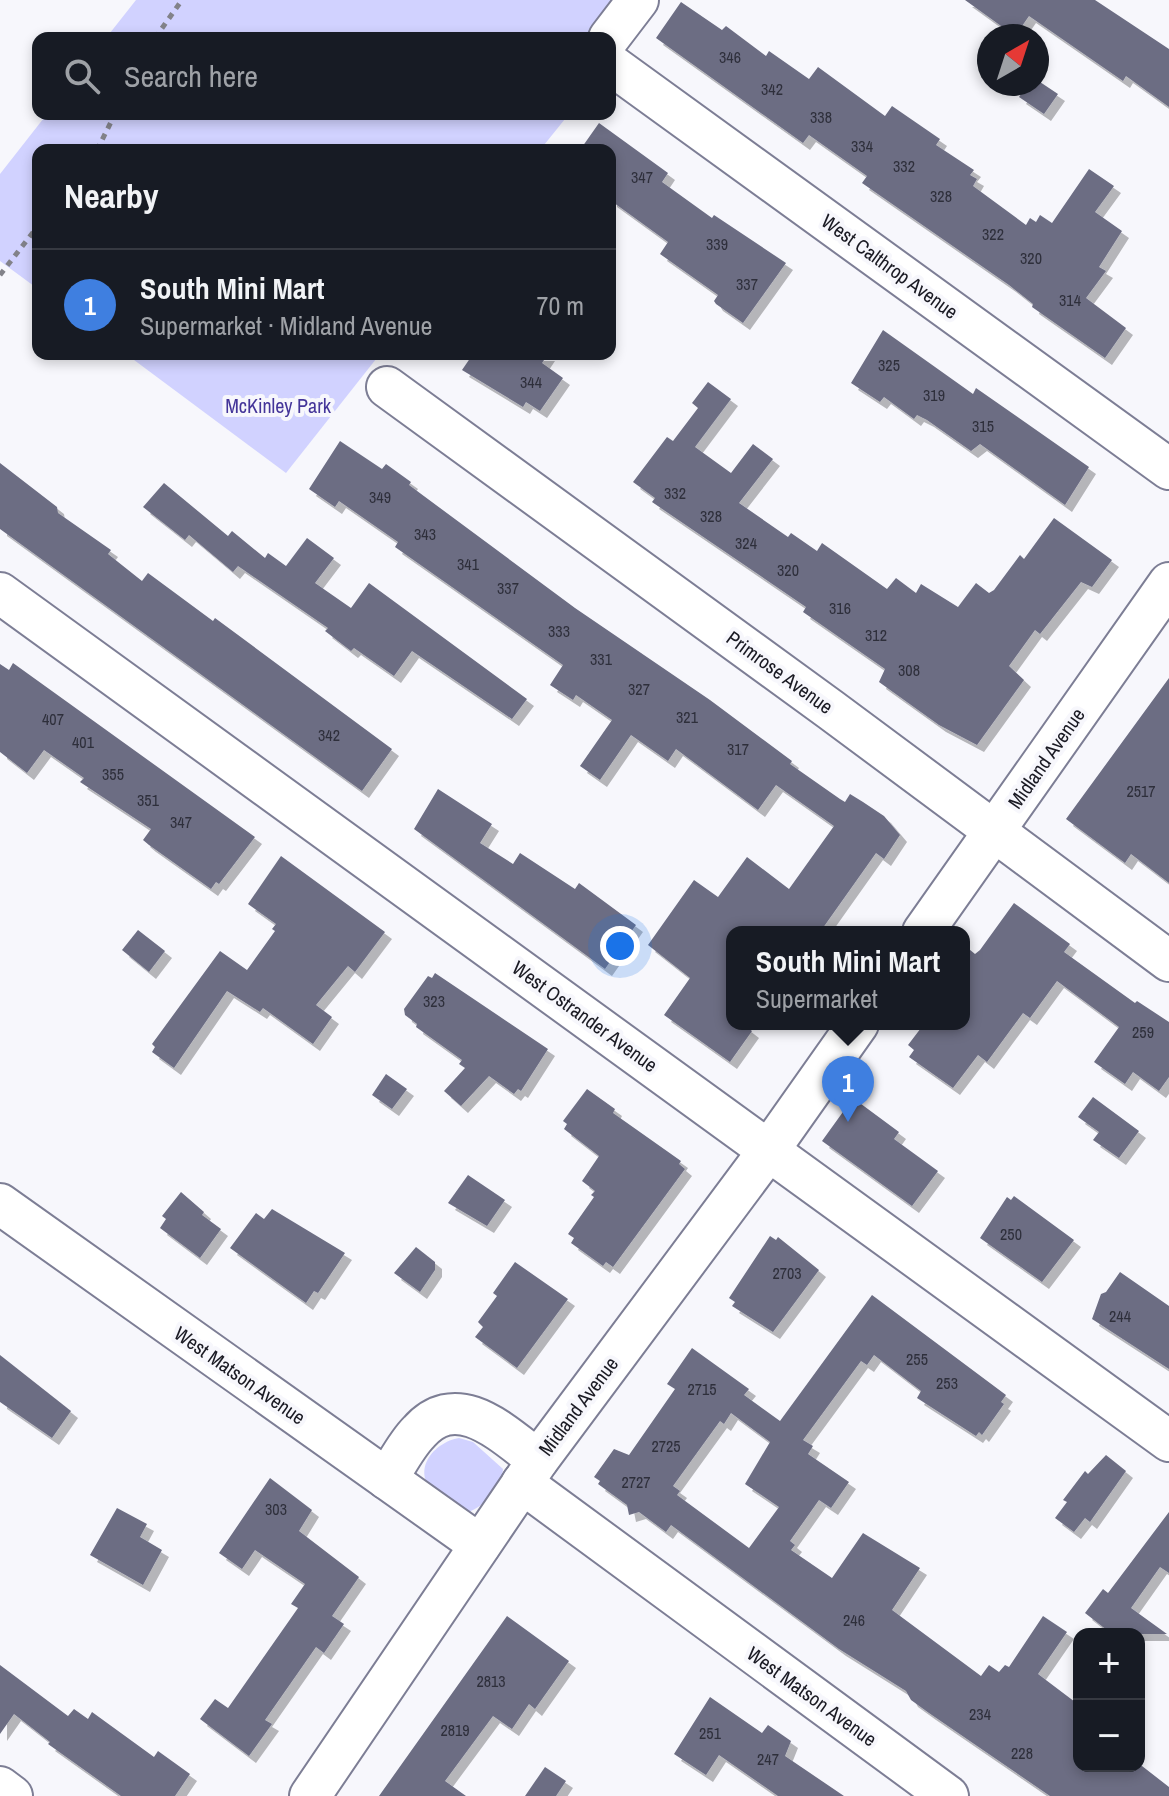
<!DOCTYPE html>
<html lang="en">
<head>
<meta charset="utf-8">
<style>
	body { margin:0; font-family:"Archivo Narrow",sans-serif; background:#242831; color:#f1f3f6 }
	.controls { position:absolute; right:24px; bottom:24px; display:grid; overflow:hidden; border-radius:16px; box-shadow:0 4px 12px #0003 }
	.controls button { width:72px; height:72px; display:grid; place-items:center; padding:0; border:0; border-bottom:2px solid #363941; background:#171b24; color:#f1f3f6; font:40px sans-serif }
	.compass { position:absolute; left:977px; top:24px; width:72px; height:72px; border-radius:50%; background:#171b24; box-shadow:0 4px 12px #0003; rotate:39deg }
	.you { position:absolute; left:620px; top:946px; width:28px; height:28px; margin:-20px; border:6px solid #fff; border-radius:50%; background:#1a73e8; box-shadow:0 0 0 12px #1a73e833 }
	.badge { display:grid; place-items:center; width:52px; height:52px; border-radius:50%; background:#d93025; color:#fff; font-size:26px; font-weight:700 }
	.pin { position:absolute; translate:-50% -66px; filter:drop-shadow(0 2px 4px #0008) }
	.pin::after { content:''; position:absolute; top:42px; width:28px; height:24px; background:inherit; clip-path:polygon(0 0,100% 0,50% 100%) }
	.popup { position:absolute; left:726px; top:926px; width:244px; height:104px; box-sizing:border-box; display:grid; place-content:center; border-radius:16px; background:#171b24; filter:drop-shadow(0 2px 6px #0005); font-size:26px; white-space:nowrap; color:#9ea1a6 }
	.popup b { font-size:30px; color:#f1f3f6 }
	.popup::after { content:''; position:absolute; left:50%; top:100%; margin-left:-16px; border:16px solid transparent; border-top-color:#171b24 }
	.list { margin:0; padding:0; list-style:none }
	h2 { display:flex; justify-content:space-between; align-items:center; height:104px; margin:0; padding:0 32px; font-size:34px }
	h2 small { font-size:26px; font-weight:400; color:#9ea1a6 }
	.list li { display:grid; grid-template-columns:52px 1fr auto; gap:24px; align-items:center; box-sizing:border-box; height:112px; padding:0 32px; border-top:2px solid #363941 }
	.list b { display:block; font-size:30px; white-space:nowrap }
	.list p { margin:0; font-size:26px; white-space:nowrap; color:#9ea1a6 }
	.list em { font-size:26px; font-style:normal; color:#9ea1a6 }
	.icon { flex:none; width:44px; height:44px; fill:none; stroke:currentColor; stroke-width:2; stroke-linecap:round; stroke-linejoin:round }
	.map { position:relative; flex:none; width:1169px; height:1796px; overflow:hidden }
	.search { position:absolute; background:#171b24; box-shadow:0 4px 12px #0003; left:32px; top:32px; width:584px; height:88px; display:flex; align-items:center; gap:20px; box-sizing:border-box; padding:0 28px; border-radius:16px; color:#9ea1a6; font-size:30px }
	.panel { position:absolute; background:#171b24; box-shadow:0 4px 12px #0003; left:32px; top:144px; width:584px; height:216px; border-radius:16px }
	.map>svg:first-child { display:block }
	.green { fill:#d1d2ff }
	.building { fill:#6c6d83; fill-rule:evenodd; filter:url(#shadow) }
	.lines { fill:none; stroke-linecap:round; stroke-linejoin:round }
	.minor-casing { stroke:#7d7e95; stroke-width:44 }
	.path { stroke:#828289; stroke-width:5; stroke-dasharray:6 6; stroke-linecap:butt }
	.minor { stroke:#fff; stroke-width:40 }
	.labels { text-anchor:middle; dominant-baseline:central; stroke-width:8; stroke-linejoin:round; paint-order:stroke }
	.number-label { font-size:16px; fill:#2e2f3b }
	.street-label { font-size:20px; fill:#1a1a23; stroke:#f7f7fc }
	.park-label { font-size:20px; fill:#443599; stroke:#f7f7fc }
</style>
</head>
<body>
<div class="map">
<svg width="1169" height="1796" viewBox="0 0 1169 1796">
	<defs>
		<filter id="shadow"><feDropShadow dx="7" dy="7" stdDeviation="0" flood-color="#0004"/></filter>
	</defs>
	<rect width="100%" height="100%" fill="#f7f7fc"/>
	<g class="green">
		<polygon points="136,0 660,0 610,62 610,38 106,38"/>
		<polygon points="47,114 569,114 540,150 38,150 38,289 0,261 0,174"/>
		<polygon points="126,354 380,354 286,473"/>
		<path d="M459 1438 473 1442 503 1469C502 1484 484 1508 468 1512 458 1506 444 1501 435 1493 410 1471 434 1442 459 1438Z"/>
	</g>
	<g class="building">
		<polygon points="965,0 1095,0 1169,49 1169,107 1126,76 1123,81 1029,16 1015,36"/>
		<polygon points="681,2 722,30 726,26 766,56 769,51 809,79 818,67 885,116 892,106 940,139 936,145 974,170 970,175 977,179 973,186 1026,225 1030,218 1036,222 1040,215 1052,223 1089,169 1114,186 1095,212 1122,231 1099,267 1106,271 1086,298 1126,328 1105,358 1032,307 1033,304 1009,285 862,183 867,176 809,135 803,143 656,38"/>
		<polygon points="1037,80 1058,94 1044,114 1019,97 1028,84 1037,84"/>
		<polygon points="599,123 668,173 662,182 712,218 714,215 786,263 743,323 716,304 714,301 718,295 660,254 668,242 610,200 610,150 580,150"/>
		<polygon points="883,330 973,394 976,388 1089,467 1065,505 980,444 971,451 927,420 917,415 914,419 884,397 880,402 851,383"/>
		<polygon points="473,354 548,354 542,363 563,378 540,411 526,402 523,407 462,370"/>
		<polygon points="708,382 731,399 695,447 731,473 753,444 773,459 739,503 788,537 791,533 817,551 822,543 887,589 896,578 916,593 921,584 958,607 976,583 989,593 994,590 1020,555 1024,559 1054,518 1112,560 1092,587 1081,582 1040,634 1035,630 1009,666 1024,680 977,745 939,725 879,682 885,669 803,612 806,607 652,502 655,498 633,482 667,437 673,441 698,408 692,403"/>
		<polygon points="340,441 382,469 386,464 411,482 409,485 575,608 710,700 792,761 790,764 840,799 845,802 850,794 863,802 884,816 900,835 884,859 876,853 820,932 732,932 732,1024 743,1024 752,1031 730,1062 664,1015 690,978 648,945 694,880 718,897 747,857 789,889 834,826 776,785 758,810 676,749 668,761 631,735 600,780 580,766 612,720 576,695 573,700 550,685 563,665 395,547 398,542 339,501 335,507 309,489"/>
		<polygon points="0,463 57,507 58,513 111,550 108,554 142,581 148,573 213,621 215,618 392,749 362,791 0,529"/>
		<polygon points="164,483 228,536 232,531 265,558 268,553 286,566 307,538 334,558 315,583 351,608 369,583 527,699 512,719 412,651 394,676 354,648 351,651 325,631 328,628 238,566 233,572 189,535 185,540 143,507"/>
		<polygon points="13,663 255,837 219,884 216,882 211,889 149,845 143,840 151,829 80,782 84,778 44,750 27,773 0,752 0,664 9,670"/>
		<polygon points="1169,678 1169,883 1131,854 1125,863 1066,819"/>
		<polygon points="438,789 492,824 480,843 513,864 520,853 575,889 579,883 636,925 605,969 414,829"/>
		<polygon points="281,856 385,932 355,972 348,966 316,1005 332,1017 313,1044 263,1008 260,1012 227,991 174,1068 152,1052 155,1047 152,1044 220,951 247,970 275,931 272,929 276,924 248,904"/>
		<polygon points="1014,903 1070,944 1064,952 1135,1003 1137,1001 1169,1022 1169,1077 1159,1091 1133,1072 1125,1084 1094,1062 1119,1027 1057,981 1030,1018 1023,1013 987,1062 978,1055 953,1088 909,1057 914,1050 908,1045 924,1024 964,1024 964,945 975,954 980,950"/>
		<polygon points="138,930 165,951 149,972 122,950"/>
		<polygon points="435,973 548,1049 521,1091 518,1089 514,1094 489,1076 461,1106 444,1091 465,1068 459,1064 462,1060 416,1027 417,1024 405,1015 404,1009 428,976 432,978"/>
		<polygon points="386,1074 407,1089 392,1109 372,1095"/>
		<polygon points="587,1089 615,1109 613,1113 681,1161 679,1164 685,1169 613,1267 606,1262 603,1266 571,1243 574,1238 568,1234 594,1197 591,1195 595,1191 582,1181 599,1156 564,1129 567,1124 563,1121"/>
		<polygon points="1093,1097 1139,1131 1119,1158 1093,1140 1099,1132 1078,1117"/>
		<polygon points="853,1098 899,1132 894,1139 938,1171 912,1206 822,1141"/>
		<polygon points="468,1175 505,1200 487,1226 448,1203"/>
		<polygon points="181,1192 204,1212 202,1215 221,1229 200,1258 160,1228 166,1219 162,1216"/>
		<polygon points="1014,1196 1074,1240 1042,1282 980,1238 1007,1197 1011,1200"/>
		<polygon points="272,1209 345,1253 318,1293 314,1291 306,1303 230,1248 256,1213 264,1219"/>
		<polygon points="770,1236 776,1240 778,1237 819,1270 773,1332 732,1306 735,1302 729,1298"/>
		<polygon points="416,1247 435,1262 435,1270 420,1292 394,1273"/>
		<polygon points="515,1262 568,1299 517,1368 475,1337 483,1327 478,1322 497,1296 493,1293"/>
		<polygon points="1120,1272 1169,1306 1169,1369 1092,1319 1101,1294 1106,1292"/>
		<path d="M872 1295 1006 1395 1001 1402 1004 1404 982 1435 979 1432 976 1436 917 1398 921 1391 874 1355 867 1365 861 1361 803 1440 813 1446 808 1454 849 1482 831 1508 819 1500 790 1541 795 1545 791 1550 832 1578 863 1533 920 1568 892 1610 981 1676 989 1665 999 1672 1005 1665 1009 1667 1043 1616 1067 1632 1038 1674 1079 1705V1766H1142L1169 1787V1796H1050L929 1713 911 1700 906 1691 839 1649 671 1525 666 1532 639 1512 629 1515 627 1505 598 1484 600 1481 594 1477 614 1449 629 1455 675 1389 667 1384 692 1348 749 1389 744 1395 780 1421ZM731 1413 770 1442 745 1484 779 1507 749 1548 677 1495 680 1491 673 1486 720 1421 724 1424Z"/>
		<polygon points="0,1355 71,1411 52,1438 0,1402"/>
		<polygon points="1106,1455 1126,1471 1090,1522 1085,1518 1074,1532 1055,1518 1067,1502 1063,1500 1085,1471 1088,1474"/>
		<polygon points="270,1478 312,1510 299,1531 359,1577 332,1616 344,1624 324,1653 316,1647 265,1720 272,1724 249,1756 200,1719 215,1699 228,1708 298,1608 291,1604 305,1584 255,1550 242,1569 219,1553"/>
		<polygon points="117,1508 147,1524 140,1537 162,1550 143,1585 90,1555"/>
		<polygon points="1169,1512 1169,1573 1160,1567 1131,1608 1167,1634 1112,1634 1085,1613 1103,1589 1108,1593"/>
		<polygon points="507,1616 569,1661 535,1709 529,1704 512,1729 493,1716 445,1781 466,1796 379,1796"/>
		<polygon points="0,1665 68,1716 74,1709 88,1719 92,1712 154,1757 158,1751 190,1774 175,1796 121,1796 48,1744 50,1742 14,1714 0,1734"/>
		<polygon points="710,1697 762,1733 768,1725 791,1741 785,1756 844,1796 778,1796 719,1755 706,1775 674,1754"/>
		<polygon points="545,1767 566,1781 556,1796 525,1796"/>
	</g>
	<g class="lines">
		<g class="minor-casing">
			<g id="minor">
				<polyline points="609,38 638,0"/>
				<polyline points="610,64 1169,469"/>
				<polyline points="387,387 831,710 1169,961"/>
				<polyline points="0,593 1169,1441"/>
				<polyline points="923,932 1169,583"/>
				<polyline points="0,1204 480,1545"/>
				<path d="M387 1479C397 1464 406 1445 419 1432 458 1388 504 1435 538 1460"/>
				<polyline points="522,1483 948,1796"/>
				<polyline points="0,1787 12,1796"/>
				<polyline points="310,1796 538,1460 769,1150 858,1024"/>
			</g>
		</g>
		<g class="path">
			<polyline points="155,38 182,0"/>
			<polyline points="97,150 115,114"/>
			<polyline points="0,275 38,226"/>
		</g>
		<use href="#minor" class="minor"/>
	</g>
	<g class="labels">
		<g class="number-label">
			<text x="730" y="57">346</text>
			<text x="772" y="89">342</text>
			<text x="821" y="117">338</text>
			<text x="862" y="146">334</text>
			<text x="904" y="166">332</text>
			<text x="642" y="177">347</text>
			<text x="941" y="196">328</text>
			<text x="993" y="234">322</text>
			<text x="717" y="244">339</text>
			<text x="1031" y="258">320</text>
			<text x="747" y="284">337</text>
			<text x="1070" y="300">314</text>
			<text x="889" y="365">325</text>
			<text x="531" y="382">344</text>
			<text x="934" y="395">319</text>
			<text x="983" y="426">315</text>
			<text x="675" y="493">332</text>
			<text x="380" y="497">349</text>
			<text x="711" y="516">328</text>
			<text x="425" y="534">343</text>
			<text x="746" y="543">324</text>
			<text x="468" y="564">341</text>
			<text x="788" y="570">320</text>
			<text x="508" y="588">337</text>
			<text x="840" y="608">316</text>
			<text x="559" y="631">333</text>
			<text x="876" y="635">312</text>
			<text x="601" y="659">331</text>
			<text x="909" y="670">308</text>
			<text x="639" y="689">327</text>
			<text x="687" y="717">321</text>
			<text x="53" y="719">407</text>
			<text x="329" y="735">342</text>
			<text x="83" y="742">401</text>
			<text x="738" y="749">317</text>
			<text x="113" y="774">355</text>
			<text x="1141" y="791">2517</text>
			<text x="148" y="800">351</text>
			<text x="181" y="822">347</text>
			<text x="434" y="1001">323</text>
			<text x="1143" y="1032">259</text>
			<text x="1011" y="1234">250</text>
			<text x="787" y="1273">2703</text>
			<text x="1120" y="1316">244</text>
			<text x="917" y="1359">255</text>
			<text x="947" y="1383">253</text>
			<text x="702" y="1389">2715</text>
			<text x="666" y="1446">2725</text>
			<text x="636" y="1482">2727</text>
			<text x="276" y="1509">303</text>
			<text x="854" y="1620">246</text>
			<text x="491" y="1681">2813</text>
			<text x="980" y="1714">234</text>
			<text x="455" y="1730">2819</text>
			<text x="710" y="1733">251</text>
			<text x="1022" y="1753">228</text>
			<text x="768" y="1759">247</text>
		</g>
		<g class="street-label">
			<text transform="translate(890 266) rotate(36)">West Calthrop Avenue</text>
			<text transform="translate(780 672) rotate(36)">Primrose Avenue</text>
			<text transform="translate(1046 758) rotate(-55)">Midland Avenue</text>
			<text transform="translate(585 1016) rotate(36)">West Ostrander Avenue</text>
			<text transform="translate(240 1375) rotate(35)">West Matson Avenue</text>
			<text transform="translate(578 1406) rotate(-53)">Midland Avenue</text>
			<text transform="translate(812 1696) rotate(36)">West Matson Avenue</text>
		</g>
		<g class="park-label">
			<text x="278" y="405">McKinley Park</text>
		</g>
	</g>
</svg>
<div class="controls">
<button>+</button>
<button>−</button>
</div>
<svg class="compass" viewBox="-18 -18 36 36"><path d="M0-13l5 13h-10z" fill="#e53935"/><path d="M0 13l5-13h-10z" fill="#9ea1a6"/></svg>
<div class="you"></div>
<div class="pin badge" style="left:848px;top:1122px;background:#3f7fe0">1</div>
<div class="popup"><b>South Mini Mart</b>Supermarket</div>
<div class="search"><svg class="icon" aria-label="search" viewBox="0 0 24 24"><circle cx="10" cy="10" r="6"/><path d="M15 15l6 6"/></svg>Search here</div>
<section class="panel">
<h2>Nearby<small></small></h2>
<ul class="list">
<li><span class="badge" style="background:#3f7fe0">1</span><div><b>South Mini Mart</b><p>Supermarket · Midland Avenue</p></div><em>70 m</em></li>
</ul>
</section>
</div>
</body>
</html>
